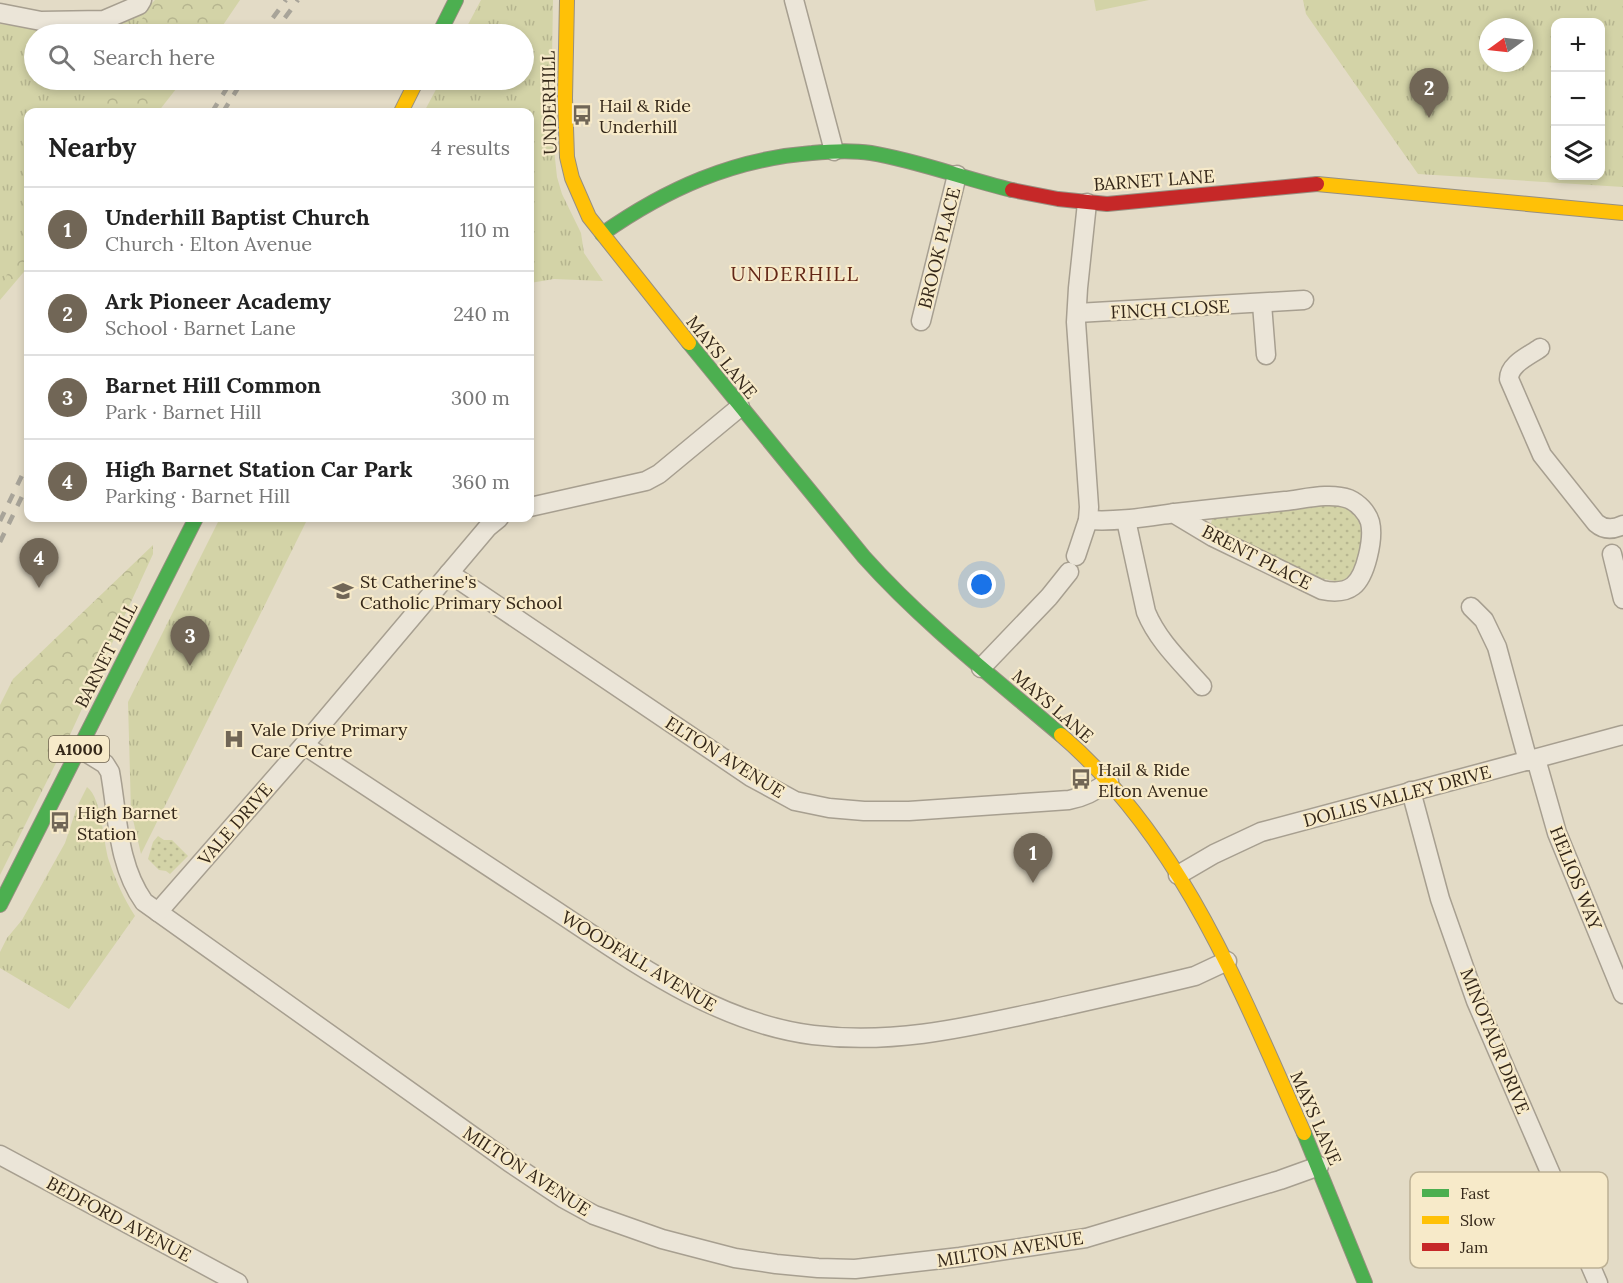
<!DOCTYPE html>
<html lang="en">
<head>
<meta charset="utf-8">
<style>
	body { margin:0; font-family:Lora,serif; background:#f6f6f6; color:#222 }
	.controls { position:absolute; right:18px; top:18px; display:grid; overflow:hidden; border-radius:12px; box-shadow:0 3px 9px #0003 }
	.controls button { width:54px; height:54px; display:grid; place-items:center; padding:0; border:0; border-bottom:2px solid #e0e0e0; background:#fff; color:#222; font:30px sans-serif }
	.compass { position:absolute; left:1479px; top:18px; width:54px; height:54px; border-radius:50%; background:#fff; box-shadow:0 3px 9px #0003; rotate:255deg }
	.you { position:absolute; left:982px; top:585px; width:21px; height:21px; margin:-15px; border:4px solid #fff; border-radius:50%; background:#1a73e8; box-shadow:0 0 0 9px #1a73e833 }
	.badge { display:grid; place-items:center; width:39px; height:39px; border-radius:50%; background:#716656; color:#fff; font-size:20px; font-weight:700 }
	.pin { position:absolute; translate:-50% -50px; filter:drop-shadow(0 2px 3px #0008) }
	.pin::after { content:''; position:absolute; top:32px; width:21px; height:18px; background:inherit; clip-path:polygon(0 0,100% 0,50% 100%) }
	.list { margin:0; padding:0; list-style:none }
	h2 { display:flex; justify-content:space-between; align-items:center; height:78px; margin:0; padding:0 24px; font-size:26px }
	h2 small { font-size:20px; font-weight:400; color:#767676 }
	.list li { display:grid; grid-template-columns:39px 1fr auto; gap:18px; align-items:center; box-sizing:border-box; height:84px; padding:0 24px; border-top:2px solid #e0e0e0 }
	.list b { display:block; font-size:22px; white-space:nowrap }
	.list p { margin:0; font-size:20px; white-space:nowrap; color:#767676 }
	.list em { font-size:20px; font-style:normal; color:#767676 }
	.icon { flex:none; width:33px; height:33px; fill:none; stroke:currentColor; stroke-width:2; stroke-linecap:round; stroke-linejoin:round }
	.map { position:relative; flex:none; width:1623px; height:1283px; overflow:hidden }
	.search { position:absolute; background:#fff; box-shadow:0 3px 9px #0003; left:24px; top:24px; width:510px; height:66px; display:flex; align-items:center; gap:15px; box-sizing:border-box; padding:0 21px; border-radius:33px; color:#767676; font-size:22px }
	.panel { position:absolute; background:#fff; box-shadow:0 3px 9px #0003; left:24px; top:108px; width:510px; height:414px; border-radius:12px }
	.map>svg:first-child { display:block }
	.grass { fill:url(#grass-dots) }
	.forest { fill:url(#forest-crowns) }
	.park { fill:url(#park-tufts); fill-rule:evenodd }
	.pitch { fill:#d3d3a7 }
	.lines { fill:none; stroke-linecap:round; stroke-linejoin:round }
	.street-casing { stroke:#a79f90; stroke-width:21 }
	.fast-casing { stroke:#978f80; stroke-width:16 }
	.slow-casing { stroke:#978f80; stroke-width:16 }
	.jam-casing { stroke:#978f80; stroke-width:16 }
	.street { stroke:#ebe5d8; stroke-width:18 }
	.fast { stroke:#4caf50; stroke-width:14 }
	.slow { stroke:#ffc107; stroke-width:14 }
	.jam { stroke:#c62828; stroke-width:14 }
	.rail { stroke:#a8a499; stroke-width:4.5; stroke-dasharray:10 10; stroke-linecap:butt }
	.labels { text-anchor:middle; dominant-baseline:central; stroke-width:4.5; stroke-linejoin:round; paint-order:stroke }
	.shield { fill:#f7eac9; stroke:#6e624e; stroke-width:1.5 }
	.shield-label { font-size:16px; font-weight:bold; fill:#342719 }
	.street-label { font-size:18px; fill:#342719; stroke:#f7eac9 }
	.poi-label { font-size:18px; fill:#342719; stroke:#f7eac9; text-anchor:start }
	.neighbourhood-label { font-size:20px; letter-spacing:1.5px; fill:#632717; stroke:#f7eac9 }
	.key { fill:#f7eac9; stroke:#bcb094; stroke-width:1.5 }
	.key-label { font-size:16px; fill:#342719 }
</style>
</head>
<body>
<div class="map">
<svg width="1623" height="1283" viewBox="0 0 1623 1283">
	<defs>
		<pattern id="grass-dots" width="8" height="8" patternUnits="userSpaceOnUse" patternTransform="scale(1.5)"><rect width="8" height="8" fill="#d3d3a7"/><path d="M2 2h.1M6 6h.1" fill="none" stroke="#b6b58f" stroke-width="1.8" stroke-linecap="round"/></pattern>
		<pattern id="forest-crowns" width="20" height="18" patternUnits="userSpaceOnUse" patternTransform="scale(1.5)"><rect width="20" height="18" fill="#d3d3a7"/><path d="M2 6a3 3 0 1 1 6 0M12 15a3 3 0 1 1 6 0" fill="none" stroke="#b6b58f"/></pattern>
		<pattern id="park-tufts" width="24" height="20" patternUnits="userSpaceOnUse" patternTransform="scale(1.5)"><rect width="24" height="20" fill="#d3d3a7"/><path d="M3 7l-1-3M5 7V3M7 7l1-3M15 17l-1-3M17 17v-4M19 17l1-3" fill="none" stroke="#b6b58f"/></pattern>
	</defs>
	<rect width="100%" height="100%" fill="#e3dbc6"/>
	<g class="grass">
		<path d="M1335 503 1347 507 1358 515C1365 536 1363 573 1339 582L1311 576 1213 528 1211 523 1213 517Z"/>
		<polygon points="158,836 164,840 172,840 188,856 170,874 166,871 159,870 148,859 153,842"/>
	</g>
	<g class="forest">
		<polygon points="155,0 240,0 217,34 34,34 0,25 48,29 149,6"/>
		<polygon points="56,80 183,80 158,112 78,112"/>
		<polygon points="28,214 28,267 0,300 0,259"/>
		<polygon points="153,545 153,554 69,737 0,875 0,705 13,679"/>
	</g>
	<g class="park">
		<polygon points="481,0 553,0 551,121 557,177 562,194 581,233 584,253 603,281 554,279 530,283 530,112 424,112 441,80 524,80 524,34 463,34"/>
		<path d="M1303 0H1623V187L1418 174 1306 14ZM1556 22H1600V176H1556ZM1488 27H1524V63H1488Z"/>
		<polygon points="149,6 134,34 34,34 34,80 110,80 93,112 28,112 28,235 0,289 0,24 48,29"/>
		<polygon points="220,518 308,518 141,854 131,811 128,702"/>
		<path d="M87 787C102 798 103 842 109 861 116 881 124 899 135 916L69 1009 0 968V952L7 938 22 920 65 843 77 807Z"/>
	</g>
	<polygon class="pitch" points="1094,0 1149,0 1096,11"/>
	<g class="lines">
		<g class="street-casing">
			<g id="street">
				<polyline points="794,0 834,151"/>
				<polyline points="0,13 41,21 104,20 139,5 142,0"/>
				<polyline points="1262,304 1266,355"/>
				<polyline points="1077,313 1304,300"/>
				<polyline points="921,321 957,175"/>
				<path d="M1540 348C1529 356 1509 364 1509 379L1542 455 1596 523C1604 530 1613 530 1623 525"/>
				<polyline points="530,507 646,481 659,474 740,407"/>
				<path d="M1088 520C1118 522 1146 517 1175 513 1211 509 1248 505 1285 501 1304 499 1330 492 1349 499 1358 503 1367 512 1370 522 1374 538 1366 576 1353 586 1344 593 1332 592 1322 590L1213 537 1173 513"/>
				<path d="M1126 520 1146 612C1158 641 1181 662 1202 686"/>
				<polyline points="1612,554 1623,599"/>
				<polyline points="1076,556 1088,520 1089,507 1076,322 1078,288 1087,203"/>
				<path d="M449 573 751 777 795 801 829 808 864 811H909L1069 800C1085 797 1096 791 1109 781"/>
				<polyline points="1471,607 1484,620 1497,647 1528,761"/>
				<polyline points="981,668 1049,597 1069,572"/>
				<path d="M304 745C382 797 460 848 538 899 623 954 710 1022 813 1035 895 1045 968 1027 1047 1010 1096 999 1146 988 1195 976L1227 961"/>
				<path d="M79 748 105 764 110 772C118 816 117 864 144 902L509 1162 563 1198 594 1215 662 1239 735 1258 776 1264 818 1268 855 1269 960 1257 1086 1238 1280 1180 1319 1166"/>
				<polyline points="1536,759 1557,833 1623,994"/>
				<polyline points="1411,791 1440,899 1476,1001 1598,1283"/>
				<polyline points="1178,875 1214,854 1261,832 1623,735"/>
				<polyline points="158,912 304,745 488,527 499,518"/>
				<polyline points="0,1155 238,1283"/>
			</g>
		</g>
		<g class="fast-casing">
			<g id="fast">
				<polyline points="439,34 456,0"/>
				<path d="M602 234C666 189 733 159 812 153 831 151 852 150 871 153 919 161 965 179 1012 190"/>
				<path d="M689 343 864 557C923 623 994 678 1061 735"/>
				<polyline points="0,905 196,518"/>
				<polyline points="1304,1133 1365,1283"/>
			</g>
		</g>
		<g class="slow-casing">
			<g id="slow">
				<polyline points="567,0 565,98 567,157 572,178 589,217 689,343"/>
				<polyline points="401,112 417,80"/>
				<polyline points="1317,184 1623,213"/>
				<path d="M1061 735C1182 839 1241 992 1304 1133"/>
			</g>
		</g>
		<g class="jam-casing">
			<polyline id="jam" points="1012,190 1058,199 1107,204 1317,184"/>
		</g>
		<use href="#street" class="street"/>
		<use href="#fast" class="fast"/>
		<use href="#slow" class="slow"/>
		<use href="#jam" class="jam"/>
		<g class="rail">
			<polyline points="261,34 286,0"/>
			<polyline points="273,34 298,0"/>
			<polyline points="212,112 232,80"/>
			<polyline points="223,112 243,80"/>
			<polyline points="0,521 28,463"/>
			<polyline points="0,542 28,484"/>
		</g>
	</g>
	<defs>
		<g id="bus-bare" transform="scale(1.62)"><path d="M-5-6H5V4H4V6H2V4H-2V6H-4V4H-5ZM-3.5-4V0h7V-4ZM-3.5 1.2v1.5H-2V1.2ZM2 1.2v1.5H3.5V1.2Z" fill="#716656" stroke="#f7eac9" stroke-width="2.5" paint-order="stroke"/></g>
		<g id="school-bare" transform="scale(1.62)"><path d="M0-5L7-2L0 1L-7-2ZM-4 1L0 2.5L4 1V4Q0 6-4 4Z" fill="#716656" stroke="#f7eac9" stroke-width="2.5" paint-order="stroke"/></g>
		<g id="hospital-bare" transform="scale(1.62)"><path d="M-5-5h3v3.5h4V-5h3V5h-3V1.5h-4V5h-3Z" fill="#716656" stroke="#f7eac9" stroke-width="2.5" paint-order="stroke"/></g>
	</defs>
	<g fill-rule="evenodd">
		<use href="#bus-bare" x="582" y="115"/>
		<use href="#school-bare" x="343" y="591"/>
		<use href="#hospital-bare" x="234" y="739"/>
		<use href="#bus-bare" x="1081" y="779"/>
		<use href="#bus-bare" x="60" y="822"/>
	</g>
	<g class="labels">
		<rect class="shield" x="49" y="736" width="60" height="26" rx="4.5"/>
		<g class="shield-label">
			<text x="79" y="749">A1000</text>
		</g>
		<g class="street-label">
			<text transform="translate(549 103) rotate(-91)">UNDERHILL</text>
			<text transform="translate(1154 180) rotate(-4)">BARNET LANE</text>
			<text transform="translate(939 248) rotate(-76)">BROOK PLACE</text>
			<text transform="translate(1170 309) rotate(-3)">FINCH CLOSE</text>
			<text transform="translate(722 357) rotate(51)">MAYS LANE</text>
			<text transform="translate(1257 557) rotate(27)">BRENT PLACE</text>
			<text transform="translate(106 655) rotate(-63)">BARNET HILL</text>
			<text transform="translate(1053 706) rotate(41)">MAYS LANE</text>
			<text transform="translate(725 757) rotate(32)">ELTON AVENUE</text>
			<text transform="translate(1397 796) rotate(-15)">DOLLIS VALLEY DRIVE</text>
			<text transform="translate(235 824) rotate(-49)">VALE DRIVE</text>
			<text transform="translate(1576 878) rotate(68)">HELIOS WAY</text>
			<text transform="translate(639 961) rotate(31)">WOODFALL AVENUE</text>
			<text transform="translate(1495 1041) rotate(68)">MINOTAUR DRIVE</text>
			<text transform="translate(1316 1118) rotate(66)">MAYS LANE</text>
			<text transform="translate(527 1171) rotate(33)">MILTON AVENUE</text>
			<text transform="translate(119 1219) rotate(28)">BEDFORD AVENUE</text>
			<text transform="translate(1010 1249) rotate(-9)">MILTON AVENUE</text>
		</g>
		<g class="poi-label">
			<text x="599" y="105">Hail &amp; Ride<tspan x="599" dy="21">Underhill</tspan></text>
			<text x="360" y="581">St Catherine's<tspan x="360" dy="21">Catholic Primary School</tspan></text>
			<text x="251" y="729">Vale Drive Primary<tspan x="251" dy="21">Care Centre</tspan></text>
			<text x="1098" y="769">Hail &amp; Ride<tspan x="1098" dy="21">Elton Avenue</tspan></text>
			<text x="77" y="812">High Barnet<tspan x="77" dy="21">Station</tspan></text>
		</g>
		<g class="neighbourhood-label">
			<text x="795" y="273">UNDERHILL</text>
		</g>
	</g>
	<rect x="1410" y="1172" width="198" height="96" rx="9" class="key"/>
	<rect x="1422" y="1189" width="27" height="8" fill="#4caf50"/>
	<rect x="1422" y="1216" width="27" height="8" fill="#ffc107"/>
	<rect x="1422" y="1243" width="27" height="8" fill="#c62828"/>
	<g class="key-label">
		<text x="1460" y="1199">Fast</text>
		<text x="1460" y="1226">Slow</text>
		<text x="1460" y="1253">Jam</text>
	</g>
</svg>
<div class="controls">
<button>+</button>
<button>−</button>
<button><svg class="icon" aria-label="layers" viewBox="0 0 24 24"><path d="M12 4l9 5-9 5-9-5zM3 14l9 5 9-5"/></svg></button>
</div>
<svg class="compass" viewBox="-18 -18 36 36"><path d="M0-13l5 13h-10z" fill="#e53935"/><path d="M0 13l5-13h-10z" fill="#767676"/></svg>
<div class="you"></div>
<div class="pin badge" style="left:1033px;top:883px">1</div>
<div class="pin badge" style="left:1429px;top:118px">2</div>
<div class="pin badge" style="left:190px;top:666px">3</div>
<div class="pin badge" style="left:39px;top:588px">4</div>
<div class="search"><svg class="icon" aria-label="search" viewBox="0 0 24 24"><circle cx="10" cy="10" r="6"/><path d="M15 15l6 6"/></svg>Search here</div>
<section class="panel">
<h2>Nearby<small>4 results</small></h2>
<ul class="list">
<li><span class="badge">1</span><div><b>Underhill Baptist Church</b><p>Church · Elton Avenue</p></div><em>110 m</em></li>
<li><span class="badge">2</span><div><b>Ark Pioneer Academy</b><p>School · Barnet Lane</p></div><em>240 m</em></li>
<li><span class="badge">3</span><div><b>Barnet Hill Common</b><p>Park · Barnet Hill</p></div><em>300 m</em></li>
<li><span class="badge">4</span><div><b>High Barnet Station Car Park</b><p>Parking · Barnet Hill</p></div><em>360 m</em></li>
</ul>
</section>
</div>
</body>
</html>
